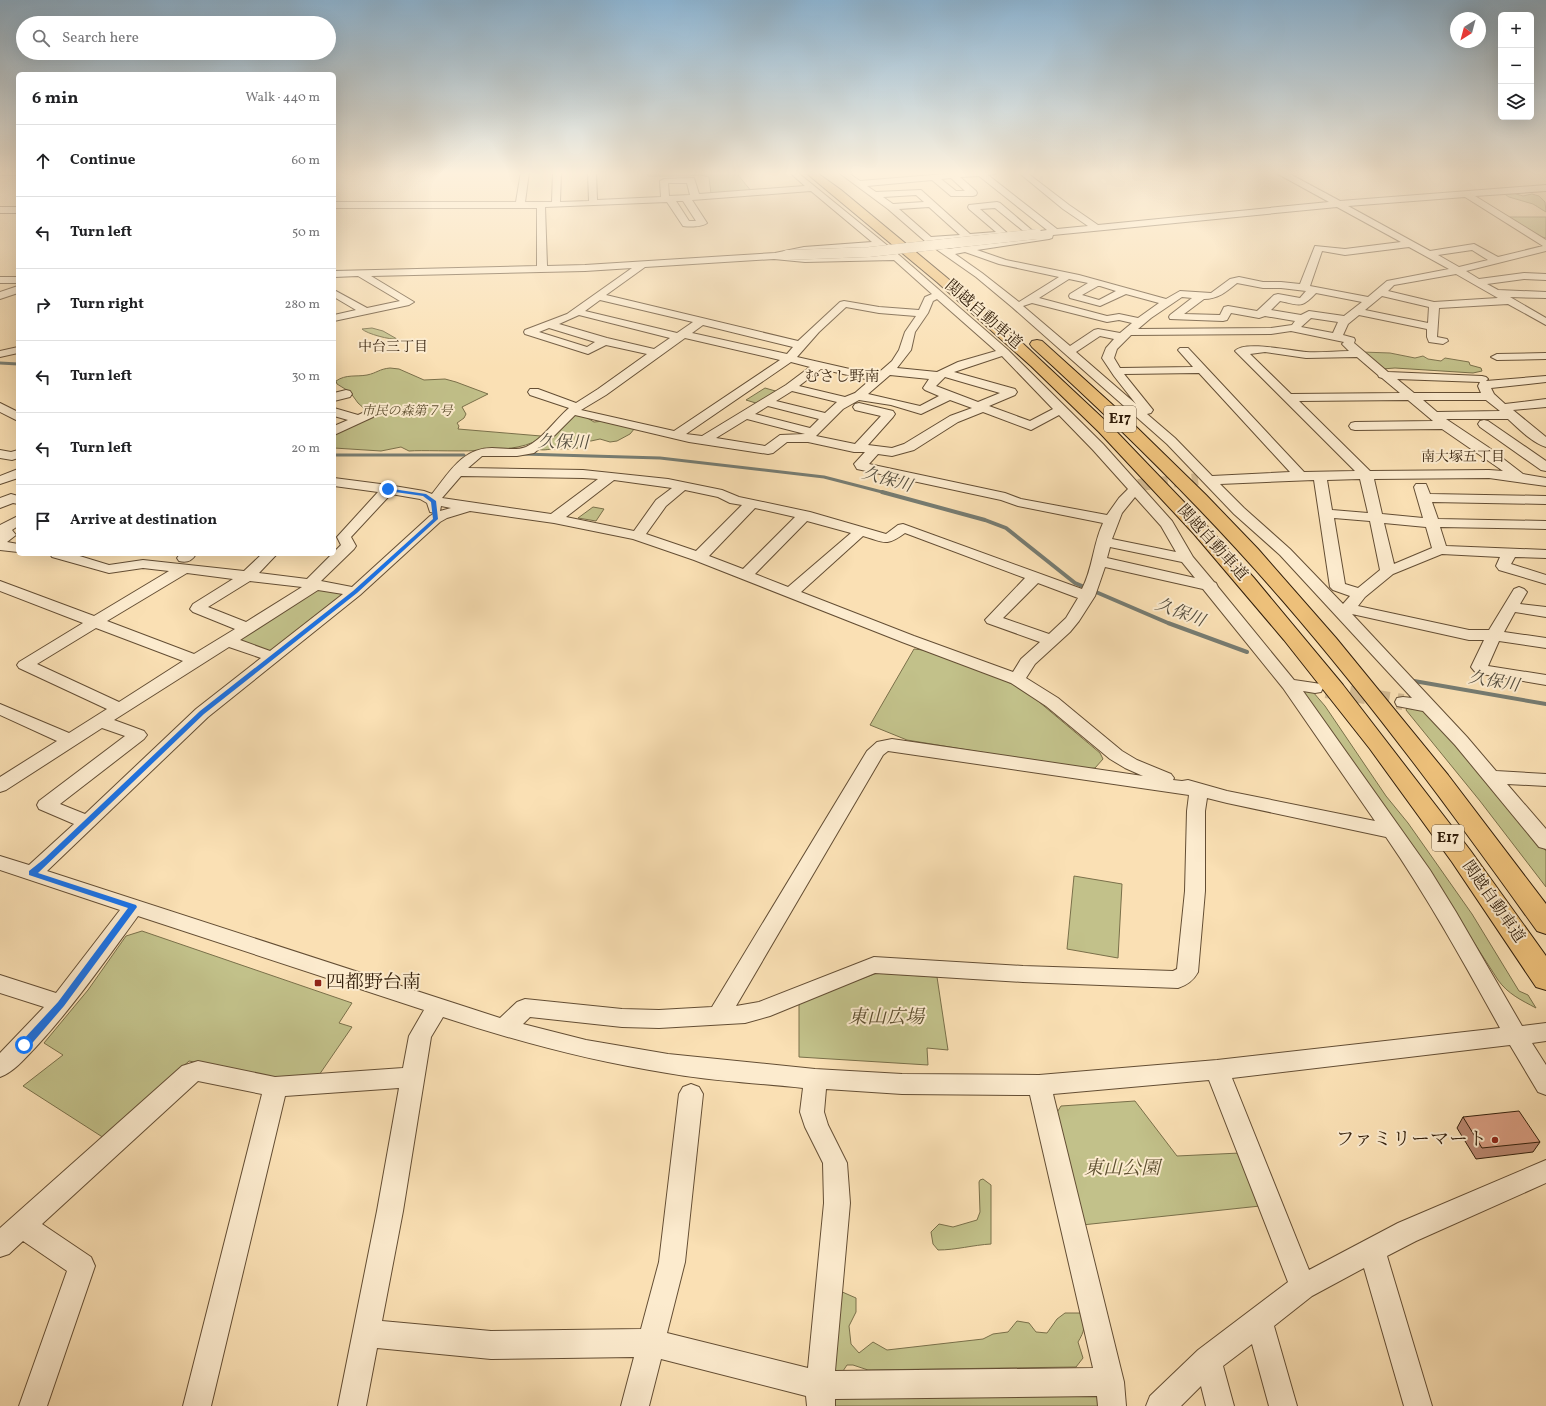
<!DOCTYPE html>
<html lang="en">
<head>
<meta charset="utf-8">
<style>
	body { margin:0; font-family:Vollkorn,"Noto Serif JP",serif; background:#f6f6f6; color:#202124 }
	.controls { position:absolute; right:12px; top:12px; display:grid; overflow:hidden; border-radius:6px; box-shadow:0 4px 16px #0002 }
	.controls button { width:36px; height:36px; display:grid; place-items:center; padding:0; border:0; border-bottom:1px solid #e0e0e0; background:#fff; color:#202124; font:20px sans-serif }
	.compass { position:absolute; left:1450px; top:12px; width:36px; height:36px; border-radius:50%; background:#fff; box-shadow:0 4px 16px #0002; rotate:216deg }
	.stop { position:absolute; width:12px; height:12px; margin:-9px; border:3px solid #1a73e8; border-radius:50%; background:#fff }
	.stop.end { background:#1a73e8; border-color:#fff; box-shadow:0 1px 4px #0008 }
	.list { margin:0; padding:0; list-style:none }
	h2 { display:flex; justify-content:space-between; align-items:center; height:52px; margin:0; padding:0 16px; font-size:17px }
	h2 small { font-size:13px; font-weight:400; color:#757577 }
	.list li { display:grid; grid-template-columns:26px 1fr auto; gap:12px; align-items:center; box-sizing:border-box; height:72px; padding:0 16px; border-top:1px solid #e0e0e0 }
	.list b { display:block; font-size:15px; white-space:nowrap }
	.list em { font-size:13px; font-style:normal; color:#757577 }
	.icon { flex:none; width:22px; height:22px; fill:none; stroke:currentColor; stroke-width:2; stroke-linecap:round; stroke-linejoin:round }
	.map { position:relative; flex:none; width:1546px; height:1406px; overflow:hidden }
	.search { position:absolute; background:#fff; box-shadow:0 4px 16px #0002; left:16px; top:16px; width:320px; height:44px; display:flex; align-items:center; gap:10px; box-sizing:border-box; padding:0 14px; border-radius:22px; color:#757577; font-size:15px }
	.panel { position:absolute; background:#fff; box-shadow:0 4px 16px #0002; left:16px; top:72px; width:320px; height:484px; border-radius:6px }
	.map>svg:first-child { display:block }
	.green { fill:#c2c18a; stroke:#7a704a }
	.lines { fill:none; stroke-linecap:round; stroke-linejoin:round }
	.stream-far1 { stroke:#767c72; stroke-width:3 }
	.stream { stroke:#767c72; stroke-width:4 }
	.minor-tunnel-far1 { stroke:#d2b992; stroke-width:12; stroke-dasharray:12 6; stroke-linecap:butt }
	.minor-tunnel { stroke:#d2b992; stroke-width:16; stroke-dasharray:16 8; stroke-linecap:butt }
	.minor-casing { stroke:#644e34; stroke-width:2 }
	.highway-casing { stroke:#321e0a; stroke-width:2 }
	.minor { fill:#fcebce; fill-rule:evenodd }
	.highway { fill:#edc07a; fill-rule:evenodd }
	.minor-bridge-casing { stroke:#644e34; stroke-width:10; stroke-linecap:butt }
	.minor-bridge { stroke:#fcebce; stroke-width:10 }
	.wall { fill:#bc8972; stroke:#321e0a }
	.building { fill:#db9f84; stroke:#321e0a }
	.route { fill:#1a73e8 }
	.poi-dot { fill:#8f2418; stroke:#fcebce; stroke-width:1.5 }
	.labels { text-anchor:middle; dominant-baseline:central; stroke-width:4; stroke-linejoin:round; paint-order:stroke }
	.far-park-label { font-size:13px; font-style:italic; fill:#5d4f30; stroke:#fcebce }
	.far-neighbourhood-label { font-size:14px; fill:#321e0a; stroke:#fcebce }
	.far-quarter-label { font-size:15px; fill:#321e0a; stroke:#fcebce }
	.shield { fill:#fcebce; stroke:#6f5c45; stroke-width:1 }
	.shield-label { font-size:15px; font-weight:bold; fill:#321e0a }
	.street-label { font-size:16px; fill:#321e0a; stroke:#fcebce }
	.water-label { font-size:17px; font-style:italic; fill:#544d3e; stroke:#fcebce }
	.near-poi-label { font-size:19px; fill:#321e0a; stroke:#fcebce; text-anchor:start }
	.near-park-label { font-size:19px; font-style:italic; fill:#5d4f30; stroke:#fcebce }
</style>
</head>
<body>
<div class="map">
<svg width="1546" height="1406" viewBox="0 0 1546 1406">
	<rect width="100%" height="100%" fill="#fae0b4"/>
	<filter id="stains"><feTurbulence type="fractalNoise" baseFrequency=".005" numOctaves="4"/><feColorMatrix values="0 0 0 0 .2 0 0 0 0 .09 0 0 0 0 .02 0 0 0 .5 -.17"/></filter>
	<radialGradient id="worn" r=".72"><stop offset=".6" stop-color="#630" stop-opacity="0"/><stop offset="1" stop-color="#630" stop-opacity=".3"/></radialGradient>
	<g class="green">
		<polygon points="647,172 743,172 738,175 752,192 711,194 709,177 700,175 688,176 648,176"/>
		<polygon points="1503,193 1513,193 1523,196 1532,194 1539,196 1545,202 1546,212 1533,204 1509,197"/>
		<polygon points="1510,217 1546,217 1546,238 1542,237 1510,219"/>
		<path d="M372 328 383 331 397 339C391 340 367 334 362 329Z"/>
		<polygon points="1362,352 1390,353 1415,358 1423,356 1428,359 1441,361 1445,358 1469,362 1470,365 1481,368 1482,371 1473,373 1395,368 1382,369 1369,355"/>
		<path d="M390 368 399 369 424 380 445 379 456 382 488 394 462 407 466 414 464 418 457 423 459 426 458 429 541 436C527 457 434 449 409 451L401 447 381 451 334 448V433L368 412 358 403 350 392 337 384 336 381C346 374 356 377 367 375 377 373 379 369 390 368Z"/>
		<polygon points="765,388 779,392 759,404 746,400"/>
		<path d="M576 415 584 416 594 422 604 421 635 428 630 434 617 441 610 442 600 439 591 441 581 439 578 448C569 450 562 448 554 449 548 449 544 451 537 449L570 417Z"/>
		<polygon points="593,507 604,509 596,521 578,518"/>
		<polygon points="317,588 343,594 344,597 270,653 235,641"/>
		<polygon points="914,649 923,650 1002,679 1026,691 1100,753 1103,759 1095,768 1084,769 907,740 870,725"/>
		<path d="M1306 691 1313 692 1325 706 1386 796 1408 823 1472 914 1519 991 1528 995 1536 1008C1521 1000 1508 994 1498 980L1453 910 1302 694Z"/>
		<polygon points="1407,708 1424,711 1430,715 1546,851 1546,887 1480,801 1406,710"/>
		<polygon points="1074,876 1122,884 1118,958 1067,949"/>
		<polygon points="142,931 352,1003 339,1023 352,1027 317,1078 277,1078 189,1061 104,1138 23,1086 63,1055 44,1043 88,990 126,936"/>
		<polygon points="877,973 937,977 948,1050 927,1048 928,1065 799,1057 799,1002"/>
		<polygon points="1135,1101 1177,1156 1240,1153 1260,1206 1082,1225 1056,1114 1061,1106"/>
		<path d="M983 1179 991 1185V1244C973 1245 956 1250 938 1250L933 1244 931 1232 939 1224 953 1227 977 1220 980 1212 979 1182 980 1180Z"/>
		<path d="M840 1291 856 1298V1312L849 1326 851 1344 859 1353 873 1342 887 1350 983 1339 993 1334 1008 1332 1017 1321 1029 1323 1036 1332 1047 1333 1057 1319 1065 1313H1080C1087 1324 1084 1332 1078 1342L1083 1358 1076 1367 868 1370 853 1365H847L841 1374 834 1373Z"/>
		<polygon points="1085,1389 1100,1398 1102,1406 825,1406 833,1398"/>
	</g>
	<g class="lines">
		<g class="stream-far1">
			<polyline points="0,363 18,364"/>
			<polyline points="522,454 660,458 824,477 886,493"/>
			<polyline points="334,455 464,455"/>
		</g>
		<g class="stream">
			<polyline points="882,492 985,520 1006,528 1075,583 1168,623 1247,652"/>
			<polyline points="1414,681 1546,704"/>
		</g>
		<polyline class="minor-tunnel-far1" points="1138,485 1198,479"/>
		<polyline class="minor-tunnel" points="1326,690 1403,702"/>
		<g class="minor-casing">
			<g id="minor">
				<rect x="0" y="172" width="18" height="3"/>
				<path d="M521 172H529L525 202H552L553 172H561L560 202 589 201 588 172H596L597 200 661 197 660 181 664 179 694 178 699 194 805 186 789 172H797L899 255 1008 350 1103 444 1172 521 1193 557 1214 582 1216 583 1218 587 1294 680 1321 684 1323 688 1321 692 1315 693 1303 691 1430 870 1456 912 1522 1026 1546 1023V1041L1532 1043 1546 1065V1095L1538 1092 1510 1045 1232 1078 1309 1270 1398 1223 1546 1160V1183L1416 1241 1387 1256 1432 1406H1404L1364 1268 1312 1296 1274 1326 1297 1406H1269L1252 1344 1223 1366 1234 1406H1206L1201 1386 1181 1406H1146L1150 1396 1198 1350 1288 1282 1209 1080 1053 1094 1124 1382 1126 1406H1098L1097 1396 835 1399V1406H807L806 1396 661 1359 649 1406H621L634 1357 491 1359 377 1348 366 1406H338L377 1211 399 1088 285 1096 211 1406H183L262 1094 198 1081 42 1224 91 1257 95 1266 47 1406H19L67 1271 23 1241 9 1254 0 1257V1228L182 1066 198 1061 275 1077 403 1068 409 1036 424 1010 138 916C105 961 73 1007 35 1048 25 1058 14 1072 0 1077V1053L44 1007 0 993V975L56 993 120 910 0 870V856L29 865 74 824 39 809 37 805 39 801 125 736 102 728 6 790 0 792V777L57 741 0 715V704L69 733 107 709 19 668 17 665 19 662 83 623 0 591V581L94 616 169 571 143 568 109 573 52 557 50 554H73L109 565 143 560 244 571 262 554H277L259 573 307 579 341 545 337 537 378 492 334 486V478L388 485 424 491 432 494C449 473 462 448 492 448 503 448 516 451 526 447 543 439 555 420 569 408L530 395 528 392 530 389H538L576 403 598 389 647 354 606 345 588 354 525 334 524 332 525 330 567 314 632 268 585 271 371 276 414 302 409 305 334 321V315L356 310 334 297V290L367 308 400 301 358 276 334 277V271L537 266V208H334V202H516ZM668 183H687L690 195 669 196ZM811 191 872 242 804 247 775 253 585 265 547 266 545 207 667 202 683 226C690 227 702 227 707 223L692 200ZM676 201H683L696 221H689ZM878 247 887 254 805 256 791 255ZM774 259 805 262 894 260 932 294 925 297 919 310 879 307 844 301 840 302 798 341 606 295 645 267ZM937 299 996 351 958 362 937 372 897 368 911 350 915 332 928 313 933 301ZM600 300 693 322 677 333 585 311ZM846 307 879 313 916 316 905 332 899 350 892 361 876 375 797 357 819 332ZM579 315 670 338 654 349 607 338 559 324ZM703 325 793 347 787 354 692 333ZM549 328 595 342 587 347 539 332ZM685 338 780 360 674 431 581 410 606 395ZM1002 356 1053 409 1030 421 989 406 1015 395 1017 392 1015 389 954 372ZM791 362 810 367 786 385 702 436 686 434ZM821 369 870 380 855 393 845 397 799 386ZM890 375 929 379 923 388 925 390 939 396 920 406 868 394ZM945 377 1000 393 978 402 936 386ZM792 391 837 402 825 413 776 401ZM859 400 891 405 921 414 950 400 972 408 950 416 904 444 892 448 868 445 893 417 895 414 893 411 859 403 855 404 853 407 855 410 881 416 855 444 816 436 843 409ZM768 406 819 419 810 428 755 414ZM983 412 1031 430 1059 415 1093 450 1128 489 1119 498 1107 515 1021 499 1005 493 869 464 878 454 892 456 914 450 958 422ZM575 415 689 442 768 454 773 453 787 442H808L854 452H865L854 464 857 469 1001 500 1018 506 1103 523C1093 544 1093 568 1082 589L903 524 898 525 886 534 810 512 739 497 722 490 668 479 583 470 468 468 482 456H517L534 453 550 440ZM747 419 805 434 780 435 765 446 716 438ZM461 476 583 478 598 479 551 514 442 498ZM614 480 672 488 656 500 634 531 566 517ZM685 490 718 497 730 503 742 505 696 551 646 534 666 506ZM391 494 420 499 427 503 430 512 435 513 430 516 352 587 321 581 354 549 356 546 351 537ZM1135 497 1161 526 1176 552 1112 539 1122 513ZM441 506 451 508 440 511ZM755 508 795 517 743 569 709 556ZM470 511 554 523 633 539 694 560 902 642 1011 683 1046 706 1110 759 1125 768 1143 776 892 739 877 742 867 751 712 1007 659 1010 622 1009 525 999 517 1002 500 1018 47 871 208 717 360 595 440 522 447 518ZM807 521 851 533 788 587 755 574ZM905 533 1025 578 985 620 987 623 1040 642 1021 659 1013 672 914 636 801 592 863 536C884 542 886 547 905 533ZM1110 547 1182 562 1195 578 1107 558ZM1105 567 1203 589 1283 688 1375 821 1227 791 1188 780 1182 781 1173 780 1174 778 1171 774 1137 760 1122 751 1058 698 1026 678 1035 664 1070 632 1079 621 1095 596ZM187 573 233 579 193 604 190 609 193 612 235 629 194 654 107 621ZM250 581 302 587 246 622 208 607ZM1038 583 1078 598 1066 618 1049 634 1003 618ZM318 590 343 594 270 651 240 640ZM96 628 183 661 119 702 37 664ZM229 647 261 658 196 709 85 814 60 804 144 739 147 735 144 731 114 720ZM888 751 1189 795 1187 811 1185 891 1177 969 1173 971 1023 966 874 957 759 1002 736 1006 883 755ZM1207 798 1227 803 1386 837C1428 898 1464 963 1500 1028L1217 1060 1039 1075 902 1074 815 1069 668 1054 586 1040 523 1024 530 1017 622 1027 659 1028 745 1023 770 1016 875 973 1023 982 1178 988C1187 985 1193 981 1198 972L1205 891V811ZM443 1017C516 1041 590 1061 667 1073 711 1081 757 1083 803 1088L800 1112 805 1127 823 1163 824 1203 808 1368 667 1333 685 1262 703 1094 699 1087 691 1084 683 1087 679 1094 659 1262 641 1329 491 1331 382 1321 403 1211 431 1037ZM826 1089 902 1094 1030 1095 1093 1368 835 1371 850 1203 847 1163 828 1125 824 1112Z"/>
				<path d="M838 172H847L860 181 970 172H996L995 174 988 175 1057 229 1088 226 1063 209 1018 172H1026L1069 205 1098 225 1329 202 1278 174 1277 172H1286L1340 201 1546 185V191L1475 196 1546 240V251L1466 271 1479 279 1524 273 1546 274V280L1524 279 1487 284 1498 290 1546 292V298L1510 297 1546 318V325L1508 304 1439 308 1437 337 1447 339 1448 341 1443 344 1429 342 1427 337V329L1359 315 1348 324 1343 335 1354 338 1355 340 1354 343 1388 372 1482 376 1486 377 1488 379 1486 381 1546 376V382L1491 388 1494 394 1505 404 1546 399V407L1513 410 1546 437V447C1532 443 1518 428 1508 419H1446L1488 447 1523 474 1546 478V486L1489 478 1374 479 1382 514 1423 518 1414 487 1416 484H1426L1430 494 1546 496V504L1432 502 1438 519 1546 521V529L1440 527 1446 546 1546 550V558L1515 557 1511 564 1546 575V584L1499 570 1496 566 1500 557 1442 554 1393 574 1365 597 1358 606 1469 630H1489L1514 589 1519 587 1524 589 1527 592 1520 604 1546 607V617L1515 612 1504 632 1546 638V648L1499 641 1488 666 1546 675V685L1476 673 1471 667 1484 640H1469L1352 614 1467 737 1496 771 1546 774V786L1507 784 1546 829V849L1539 847 1455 745 1423 711 1397 706 1395 702 1397 698 1403 697 1412 698 1280 555 1234 514 1167 444 1012 307 976 277 926 242 888 209ZM979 176 1047 230 1034 232 1000 203 997 202 969 205 968 207 969 209 996 232 970 234 921 190 876 192 867 186 932 180 951 196H973L976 195 977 193 976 191 960 177ZM951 178 965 191H956L941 179ZM916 195 924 202 893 204 883 197ZM1465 197 1543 246 1498 257 1474 244 1430 251 1348 206ZM929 207 960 235 931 237 899 209ZM1337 207 1401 242 1345 249 1315 246 1300 284 1281 282H1263L1239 277 1230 279 1211 293 1180 291 1166 299 1079 275 1006 260 977 250 1049 239 1052 238 1053 235ZM995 208 1027 234 1034 236 948 249 938 242 1006 236 1008 234 1006 232 980 209ZM1409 247 1449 269 1387 281 1368 297 1310 286 1322 251 1345 255ZM1472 250 1488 260 1459 267 1438 255ZM965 252 999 264 1059 277 1019 302 982 273 955 254ZM1456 274 1498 298 1434 302 1388 291 1394 285ZM1069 279 1088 283 1070 294 1069 296 1070 298 1100 306 1126 294 1159 303 1138 318 1119 314 1107 316 1039 298ZM1237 283 1263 288H1281L1306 291 1300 298 1278 294 1274 295 1257 311 1228 306 1224 307 1220 315 1184 314 1204 299C1218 299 1226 292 1237 283ZM1098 286H1100L1116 291 1099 300 1082 295ZM1316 293 1362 302 1344 316 1309 311 1301 315 1271 310 1280 301C1300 305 1301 309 1316 293ZM1382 296 1429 307 1428 323 1365 310ZM1182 297 1192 298 1170 315 1169 317 1170 319 1223 321 1227 320 1231 313 1259 318 1265 316 1295 321 1292 325 1271 328 1138 329 1151 318ZM1032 303 1107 322 1119 320 1132 323 1120 333 1098 329 1094 330 1070 346 1023 306ZM1311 318 1338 322 1333 333 1301 327ZM1291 331 1344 342 1342 344 1349 351C1335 351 1320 353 1306 352 1292 351 1244 340 1235 351L1355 471 1304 472 1188 348H1180L1178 350 1193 367 1120 368 1114 358 1117 349 1131 335 1271 334ZM1100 336 1114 339 1106 348 1102 358 1114 376 1136 404 1076 352ZM1265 352 1306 358 1357 357 1378 375 1379 377 1382 378 1400 393 1291 394 1250 354ZM1199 373 1290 472 1212 476 1175 438 1147 414 1151 413 1153 410 1124 374ZM1397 379 1480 382 1478 386 1481 393H1414ZM1408 400 1433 421 1355 422 1351 423 1349 426 1351 429 1355 430 1442 429 1503 471 1489 470 1370 471 1299 401ZM1423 400H1486L1500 411 1437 412ZM1360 479 1368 513 1332 510 1327 480ZM1314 480 1330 587 1333 590 1350 596 1343 604 1290 549 1244 508 1220 484ZM1334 518 1370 521 1380 570 1358 588 1345 584ZM1384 523 1426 527 1432 548 1394 564Z"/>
				<rect x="0" y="207" width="18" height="6"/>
				<rect x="0" y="277" width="18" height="6"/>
				<polygon points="18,286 18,293 0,299 0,292"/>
				<polygon points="18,347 18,353 0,357 0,351"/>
				<polygon points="1546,353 1546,359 1497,360 1491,357 1497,354"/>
				<polygon points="346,390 350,391 352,394 350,397 334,401 334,393"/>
				<polygon points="0,403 18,412 18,421 0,412"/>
				<polygon points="334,408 358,415 369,410 373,411 375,414 373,417 334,435 334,426 348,420 334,416"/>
				<polygon points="1484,420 1488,421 1546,461 1546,471 1541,470 1480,427 1478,424 1480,421"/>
				<polygon points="0,450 11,452 18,450 18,458 12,460 0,458"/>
				<polygon points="18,469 18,478 0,484 0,476"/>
				<polygon points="11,494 18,496 18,504 13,503 0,508 0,498"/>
				<polygon points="18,516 18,526 12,530 16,535 7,542 18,544 18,552 0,550 0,525"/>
				<path d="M180 554H196C192 561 187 563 179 561L177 558Z"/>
			</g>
		</g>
		<g class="highway-casing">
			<g id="highway">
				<polygon points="805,172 816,172 841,190 946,277 1018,339 1111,426 1207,526 1254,578 1343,685 1470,850 1546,956 1546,990 1536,987 1452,862 1370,749 1284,640 1194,534 1099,432 1031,366 937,282"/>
				<path d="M1037 340 1042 341 1125 416 1206 495 1258 549 1336 638 1448 775 1546 904V934L1537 931C1456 818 1374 706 1283 601 1205 511 1120 427 1032 347L1030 344 1032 341Z"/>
			</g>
		</g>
		<use href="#minor" class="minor"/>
		<use href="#highway" class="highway"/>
		<g class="minor-bridge-casing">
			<polyline id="minor-bridge" points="787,255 869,252 1037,234"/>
		</g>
		<use href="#minor-bridge" class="minor-bridge"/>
	</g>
	<polygon class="wall" points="1463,1117 1540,1142 1533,1152 1476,1159 1457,1128"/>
	<polygon class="building" points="1519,1111 1540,1142 1482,1148 1463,1117"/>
	<linearGradient id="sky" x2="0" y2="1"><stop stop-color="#8db6d5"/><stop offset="0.47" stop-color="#fdf1dd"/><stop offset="1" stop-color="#fdf1dd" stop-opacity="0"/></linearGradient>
	<rect width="1546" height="368" fill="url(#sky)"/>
	<polygon class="route" points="386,488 426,494 436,501 438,519 357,593 204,714 38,873 136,905 137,907 64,1006 28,1048 21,1048 20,1045 21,1042 58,1002 128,908 29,875 29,871 44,859 200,711 353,591 433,519 431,502 423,496 388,491 386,490"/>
	<g class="poi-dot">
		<rect x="314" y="979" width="8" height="8" rx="2"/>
		<circle cx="1495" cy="1140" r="4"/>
	</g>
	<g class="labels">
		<g class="far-park-label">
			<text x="407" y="412">市民の森第７号</text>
		</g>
		<g class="far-neighbourhood-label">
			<text x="393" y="347">中台三丁目</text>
			<text x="1463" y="457">南大塚五丁目</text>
		</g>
		<g class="far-quarter-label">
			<text x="842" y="377">むさし野南</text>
		</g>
		<g class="shield">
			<rect x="1104" y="406" width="32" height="26" rx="3"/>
			<rect x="1432" y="825" width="32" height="26" rx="3"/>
		</g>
		<g class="shield-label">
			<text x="1120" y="419">E17</text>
			<text x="1448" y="838">E17</text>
		</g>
		<g class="street-label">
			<text transform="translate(983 315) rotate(41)">関越自動車道</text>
			<text transform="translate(1212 543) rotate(48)">関越自動車道</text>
			<text transform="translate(1493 902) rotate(55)">関越自動車道</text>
		</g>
		<g class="water-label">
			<text transform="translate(563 443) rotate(1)">久保川</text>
			<text transform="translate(887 480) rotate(16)">久保川</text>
			<text transform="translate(1180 613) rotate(21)">久保川</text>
			<text transform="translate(1494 682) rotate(10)">久保川</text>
		</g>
		<g class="near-poi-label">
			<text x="326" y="983">四都野台南</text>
			<text x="1487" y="1140" text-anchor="end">ファミリーマート</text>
		</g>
		<g class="near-park-label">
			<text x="886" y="1018">東山広場</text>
			<text x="1122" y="1169">東山公園</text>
		</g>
	</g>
	<rect width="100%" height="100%" filter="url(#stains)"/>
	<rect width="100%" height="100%" fill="url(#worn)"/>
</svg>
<div class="controls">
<button>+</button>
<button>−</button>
<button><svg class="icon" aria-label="layers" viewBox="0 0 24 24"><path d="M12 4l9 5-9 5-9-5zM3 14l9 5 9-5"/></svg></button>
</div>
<svg class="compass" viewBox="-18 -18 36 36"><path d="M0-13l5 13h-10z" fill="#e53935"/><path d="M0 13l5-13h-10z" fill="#757577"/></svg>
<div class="stop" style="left:24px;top:1045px"></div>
<div class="stop end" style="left:388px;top:489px"></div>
<div class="search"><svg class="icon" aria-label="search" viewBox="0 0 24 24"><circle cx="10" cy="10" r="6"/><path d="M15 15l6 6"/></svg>Search here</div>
<section class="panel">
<h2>6 min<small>Walk · 440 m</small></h2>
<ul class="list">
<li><svg class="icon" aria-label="ahead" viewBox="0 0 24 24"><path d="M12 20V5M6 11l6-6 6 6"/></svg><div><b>Continue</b></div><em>60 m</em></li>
<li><svg class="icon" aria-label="left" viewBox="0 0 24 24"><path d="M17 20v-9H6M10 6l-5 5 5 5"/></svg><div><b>Turn left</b></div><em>50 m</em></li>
<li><svg class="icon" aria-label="right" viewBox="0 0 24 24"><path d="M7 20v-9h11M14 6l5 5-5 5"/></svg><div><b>Turn right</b></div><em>280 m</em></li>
<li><svg class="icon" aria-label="left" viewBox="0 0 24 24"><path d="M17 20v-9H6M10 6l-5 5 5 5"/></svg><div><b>Turn left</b></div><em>30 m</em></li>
<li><svg class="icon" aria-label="left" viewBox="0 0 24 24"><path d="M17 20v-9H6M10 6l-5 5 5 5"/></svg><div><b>Turn left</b></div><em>20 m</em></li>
<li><svg class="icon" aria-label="arrive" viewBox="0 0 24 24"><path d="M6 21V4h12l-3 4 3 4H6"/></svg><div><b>Arrive at destination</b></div></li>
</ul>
</section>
</div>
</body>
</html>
